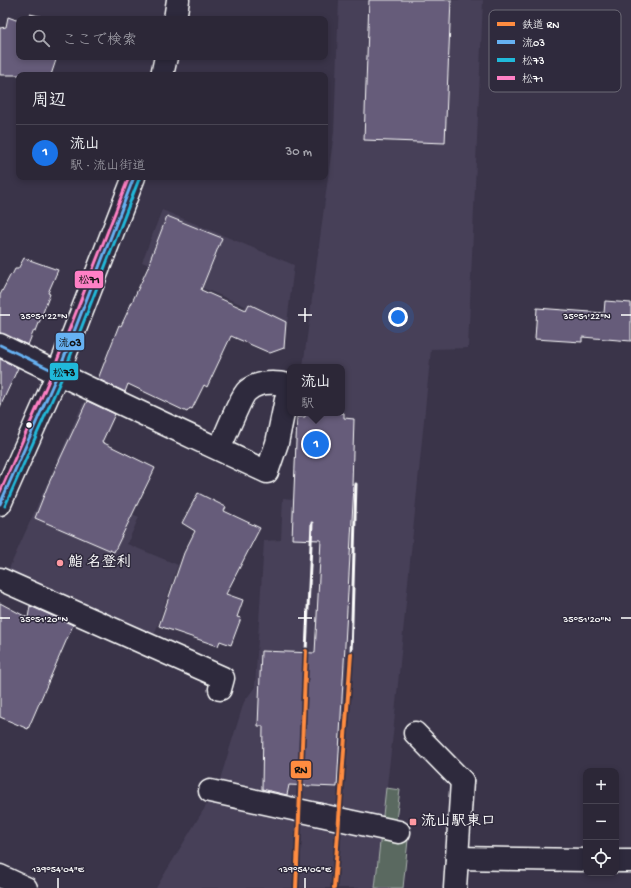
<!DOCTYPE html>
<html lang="ja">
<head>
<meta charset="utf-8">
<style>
	body { margin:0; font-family:"Gochi Hand","Klee One",sans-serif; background:#342f3f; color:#f1f3f6 }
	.controls { position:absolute; right:12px; bottom:12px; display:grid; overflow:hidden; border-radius:8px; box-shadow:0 2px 6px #0003 }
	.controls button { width:36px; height:36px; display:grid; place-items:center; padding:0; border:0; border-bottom:1px solid #484452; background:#2c2737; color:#f1f3f6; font:20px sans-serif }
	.you { position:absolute; left:398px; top:317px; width:14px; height:14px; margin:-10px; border:3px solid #fff; border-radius:50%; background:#1a73e8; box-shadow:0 0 0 6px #1a73e833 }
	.badge { display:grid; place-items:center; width:26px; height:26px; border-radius:50%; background:#1a73e8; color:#fff; font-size:13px; font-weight:700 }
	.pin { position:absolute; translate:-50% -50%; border:2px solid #fff; box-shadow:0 1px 4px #0006 }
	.popup { position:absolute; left:287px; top:364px; width:58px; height:52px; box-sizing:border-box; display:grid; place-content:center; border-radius:8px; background:#2c2737; filter:drop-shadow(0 1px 3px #0005); font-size:13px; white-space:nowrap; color:#a6a5ad }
	.popup b { font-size:15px; color:#f1f3f6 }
	.popup::after { content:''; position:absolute; left:50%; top:100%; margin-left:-8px; border:8px solid transparent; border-top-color:#2c2737 }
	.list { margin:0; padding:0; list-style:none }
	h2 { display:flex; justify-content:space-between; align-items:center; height:52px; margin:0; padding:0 16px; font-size:17px }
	h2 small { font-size:13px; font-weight:400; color:#a6a5ad }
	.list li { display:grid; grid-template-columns:26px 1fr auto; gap:12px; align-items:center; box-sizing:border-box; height:56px; padding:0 16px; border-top:1px solid #484452 }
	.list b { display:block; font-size:15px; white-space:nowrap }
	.list p { margin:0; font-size:13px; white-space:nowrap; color:#a6a5ad }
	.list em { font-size:13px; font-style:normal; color:#a6a5ad }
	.icon { flex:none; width:22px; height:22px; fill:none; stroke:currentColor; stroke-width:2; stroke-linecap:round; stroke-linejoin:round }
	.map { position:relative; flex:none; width:631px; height:888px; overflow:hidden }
	.search { position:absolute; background:#2c2737; box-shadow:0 2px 6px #0003; left:16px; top:16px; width:312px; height:44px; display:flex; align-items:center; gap:10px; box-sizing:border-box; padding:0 14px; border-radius:8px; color:#a6a5ad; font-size:15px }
	.panel { position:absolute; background:#2c2737; box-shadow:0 2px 6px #0003; left:16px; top:72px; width:312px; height:108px; border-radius:8px }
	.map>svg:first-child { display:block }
	.built { fill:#474058 }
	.green { fill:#5a6960; stroke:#acb4b0 }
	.building { fill:#665c7a; stroke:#fff }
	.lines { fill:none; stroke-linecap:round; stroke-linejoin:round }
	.pedestrian-casing { stroke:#fff; stroke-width:25 }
	.minor-casing { stroke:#fff; stroke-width:25 }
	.tertiary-casing { stroke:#fff; stroke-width:25 }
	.primary-casing { stroke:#fff; stroke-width:25 }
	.pedestrian { stroke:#2f2a3d; stroke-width:22 }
	.minor { stroke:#2f2a3d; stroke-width:22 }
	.tertiary { stroke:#2f2a3d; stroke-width:22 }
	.primary { stroke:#2f2a3d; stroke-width:22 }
	.rail { stroke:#fff; stroke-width:3 }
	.bus-1-casing { stroke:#2f2a3d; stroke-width:6 }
	.bus-2-casing { stroke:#2f2a3d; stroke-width:6 }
	.bus-3-casing { stroke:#2f2a3d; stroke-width:6 }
	.bus-1 { stroke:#66b1f2; stroke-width:3 }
	.bus-2 { stroke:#20b9da; stroke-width:3 }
	.bus-3 { stroke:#ff80c5; stroke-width:3 }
	.rail-1-casing { stroke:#2f2a3d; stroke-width:7 }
	.rail-1 { stroke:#ff8c40; stroke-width:4 }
	.ticks { fill:none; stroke:#fff; stroke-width:1.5 }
	.bus-dot { fill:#fff; stroke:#2f2a3d; stroke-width:1.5 }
	.poi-dot { fill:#ff9aa2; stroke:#2f2a3d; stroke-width:1.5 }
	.labels { text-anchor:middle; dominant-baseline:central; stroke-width:3; stroke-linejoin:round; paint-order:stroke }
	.poi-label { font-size:15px; font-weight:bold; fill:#fff; stroke:#2f2a3d; text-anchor:start }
	.key { fill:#2f2a3d; stroke:#6d6a77; stroke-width:1 }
	.key-label { font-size:11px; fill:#fff }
	.ticks-label { font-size:10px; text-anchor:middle; fill:#fff; stroke:#2f2a3d; stroke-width:3; stroke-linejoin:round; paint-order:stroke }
	.line-badge { stroke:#2f2a3d; stroke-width:1.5 }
	.pale-badge-label { font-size:11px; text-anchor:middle; font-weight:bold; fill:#111 }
</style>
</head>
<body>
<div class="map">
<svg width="631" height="888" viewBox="0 0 631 888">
	<rect width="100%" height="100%" fill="#3a3449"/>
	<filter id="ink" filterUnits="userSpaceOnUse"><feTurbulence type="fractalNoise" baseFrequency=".025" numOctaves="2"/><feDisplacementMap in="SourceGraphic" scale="8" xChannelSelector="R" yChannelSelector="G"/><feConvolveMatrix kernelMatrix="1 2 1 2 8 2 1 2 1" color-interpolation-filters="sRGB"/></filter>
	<g filter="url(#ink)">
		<g class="built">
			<polygon points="339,0 483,0 468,348 431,349 393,734 375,888 156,888 218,786 244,702 255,687 264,541 281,540 283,498 293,499 297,413 342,413 342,367 303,367 334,132"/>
			<polygon points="162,210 294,265 284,348 270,353 233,336 245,306 142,262"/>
			<polygon points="83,403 114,418 81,492 139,517 127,544 178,565 154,636 8,571"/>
		</g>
		<polygon class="green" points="386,788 400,790 396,820 392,823 390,836 408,840 403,888 375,888"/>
		<g class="building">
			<polygon points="369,0 451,0 445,143 364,140"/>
			<polygon points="30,14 52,19 29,19"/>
			<polygon points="8,17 19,21 19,57 57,57 51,75 0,75 0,28 6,27"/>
			<polygon points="167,216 222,238 201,290 246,310 249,304 286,322 284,348 270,353 231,336 207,387 204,385 192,409 190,408 187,412 128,384 125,392 98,379 119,325 121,326 151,261 150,260"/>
			<polygon points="24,258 58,270 48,293 50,294 36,331 34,330 28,345 0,333 0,295 11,274 12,275 15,269 18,269"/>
			<polygon points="605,301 631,303 631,341 582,337 582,342 535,339 537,308 604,313"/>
			<polygon points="0,359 18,368 0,407"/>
			<polygon points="87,401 115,414 102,442 155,468 114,552 35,518 48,485"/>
			<polygon points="306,413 344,413 344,418 354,419 352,485 354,485 337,787 289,785 287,795 262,789 263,726 258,726 261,651 315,653 321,540 292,539 297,417 305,417"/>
			<polygon points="198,493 226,507 224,511 260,528 226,594 243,600 237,617 241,618 231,645 220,641 218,646 159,626 184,553 195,531 182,523"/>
			<polygon points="0,603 28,618 30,606 73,625 28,729 0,717"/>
		</g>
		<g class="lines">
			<g class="pedestrian-casing">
				<polyline id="pedestrian" points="210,791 399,832"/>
			</g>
			<g class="minor-casing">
				<g id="minor">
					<path d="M0 345C88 389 178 430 267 472L277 443 289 385C276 382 258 381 247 391 241 396 224 439 219 449"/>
					<polyline points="0,579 223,678 220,689"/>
					<polyline points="415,733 462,781"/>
					<polyline points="0,876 26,888"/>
				</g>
			</g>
			<g class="tertiary-casing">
				<g id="tertiary">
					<polyline points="457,858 586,860"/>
					<polyline points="616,861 631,861"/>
					<polyline points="455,888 462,781"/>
				</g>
			</g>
			<g class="primary-casing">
				<g id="primary">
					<polyline points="175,19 178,0"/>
					<polyline points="162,75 166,57"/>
					<polyline points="0,504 58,373 134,177"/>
				</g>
			</g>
			<use href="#pedestrian" class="pedestrian"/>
			<use href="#minor" class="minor"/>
			<use href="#tertiary" class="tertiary"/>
			<use href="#primary" class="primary"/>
			<g class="rail">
				<polyline points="306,651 312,523"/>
				<polyline points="351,654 356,484"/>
			</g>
			<g class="bus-1-casing">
				<g id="bus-1">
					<polyline points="0,345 58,373"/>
					<polyline points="0,504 58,373 134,177"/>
				</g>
			</g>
			<g class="bus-2-casing">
				<polyline id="bus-2" points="5,506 63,375 139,179"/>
			</g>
			<g class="bus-3-casing">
				<polyline id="bus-3" points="0,492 53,371 129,177"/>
			</g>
			<use href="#bus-1" class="bus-1"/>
			<use href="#bus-2" class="bus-2"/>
			<use href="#bus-3" class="bus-3"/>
			<g class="rail-1-casing">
				<g id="rail-1">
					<polyline points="296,888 306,651"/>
					<polyline points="334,888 351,654"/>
				</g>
			</g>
			<use href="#rail-1" class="rail-1"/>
		</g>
	</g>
	<path class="ticks" d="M305 308V322M0 315H10M298 315H312M621 315H631M305 611V625M0 618H10M298 618H312M621 618H631M58 878V888M305 878V888"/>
	<circle class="bus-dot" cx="29" cy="425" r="3.5"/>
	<g class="poi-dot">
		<circle cx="60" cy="563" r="4"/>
		<rect x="409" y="818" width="8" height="8" rx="2"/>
	</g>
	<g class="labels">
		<g class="poi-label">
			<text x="68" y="563">鮨 名登利</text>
			<text x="421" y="822">流山駅東口</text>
		</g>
	</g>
	<rect x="489" y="10" width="132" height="82" rx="6" class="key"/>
	<rect x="497" y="22" width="18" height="4" fill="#ff8c40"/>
	<rect x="497" y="40" width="18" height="4" fill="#66b1f2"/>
	<rect x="497" y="58" width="18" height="4" fill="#20b9da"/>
	<rect x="497" y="76" width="18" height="4" fill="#ff80c5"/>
	<g class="key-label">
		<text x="522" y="28">鉄道 RN</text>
		<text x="522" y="46">流03</text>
		<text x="522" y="64">松73</text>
		<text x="522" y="82">松71</text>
	</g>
	<g class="ticks-label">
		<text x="44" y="319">35°51'22"N</text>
		<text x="587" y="319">35°51'22"N</text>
		<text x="44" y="622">35°51'20"N</text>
		<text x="587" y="622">35°51'20"N</text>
		<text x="58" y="872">139°54'04"E</text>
		<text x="305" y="872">139°54'06"E</text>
	</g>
	<g class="line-badge">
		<rect x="74" y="270" width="30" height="19" rx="4" fill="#ff80c5"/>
		<rect x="55" y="332" width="30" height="19" rx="4" fill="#66b1f2"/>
		<rect x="49" y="362" width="30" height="19" rx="4" fill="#20b9da"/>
		<rect x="290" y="760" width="22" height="19" rx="4" fill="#ff8c40"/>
	</g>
	<g class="pale-badge-label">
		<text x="89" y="283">松71</text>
		<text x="70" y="346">流03</text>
		<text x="64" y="376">松73</text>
		<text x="301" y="773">RN</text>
	</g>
</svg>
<div class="controls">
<button>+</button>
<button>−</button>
<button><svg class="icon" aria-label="locate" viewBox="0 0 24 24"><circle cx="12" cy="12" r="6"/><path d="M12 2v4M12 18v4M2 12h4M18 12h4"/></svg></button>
</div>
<div class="you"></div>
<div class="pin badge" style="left:316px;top:444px">1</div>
<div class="popup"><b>流山</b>駅</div>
<div class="search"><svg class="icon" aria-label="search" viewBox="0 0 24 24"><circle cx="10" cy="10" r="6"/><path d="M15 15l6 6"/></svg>ここで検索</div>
<section class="panel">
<h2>周辺<small></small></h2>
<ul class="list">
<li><span class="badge">1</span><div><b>流山</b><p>駅 · 流山街道</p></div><em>30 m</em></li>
</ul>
</section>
</div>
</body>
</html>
